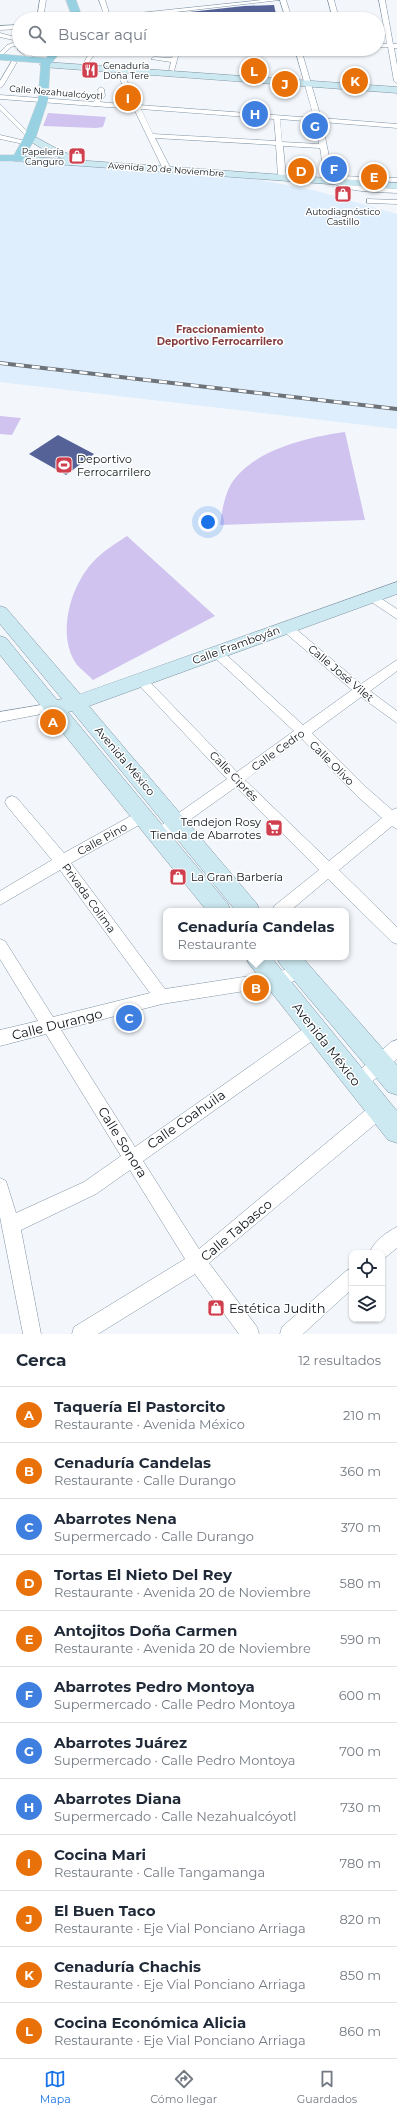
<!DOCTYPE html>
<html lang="es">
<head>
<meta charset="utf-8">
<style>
	body { margin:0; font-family:Montserrat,sans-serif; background:#f6f6f7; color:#1f2937 }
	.controls { position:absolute; right:12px; bottom:12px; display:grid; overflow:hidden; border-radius:8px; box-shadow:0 1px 3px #0004 }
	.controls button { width:36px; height:36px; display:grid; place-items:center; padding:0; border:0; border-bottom:1px solid #e0e1e3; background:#fff; color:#1f2937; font:20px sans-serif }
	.you { position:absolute; left:208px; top:522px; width:14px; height:14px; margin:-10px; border:3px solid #fff; border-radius:50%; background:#1a73e8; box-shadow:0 0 0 6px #1a73e833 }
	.badge { display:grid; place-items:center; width:26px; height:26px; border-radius:50%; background:#1a73e8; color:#fff; font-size:13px; font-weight:700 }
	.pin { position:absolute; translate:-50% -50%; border:2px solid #fff; box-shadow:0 1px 4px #0006 }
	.popup { position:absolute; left:163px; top:908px; width:186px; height:52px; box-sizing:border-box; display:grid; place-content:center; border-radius:8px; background:#fff; filter:drop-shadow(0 1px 3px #0005); font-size:13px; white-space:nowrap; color:#747a83 }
	.popup b { font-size:15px; color:#1f2937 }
	.popup::after { content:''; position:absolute; left:50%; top:100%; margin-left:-8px; border:8px solid transparent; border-top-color:#fff }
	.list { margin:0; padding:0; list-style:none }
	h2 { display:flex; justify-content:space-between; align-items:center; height:52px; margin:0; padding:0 16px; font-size:17px }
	h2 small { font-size:13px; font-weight:400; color:#747a83 }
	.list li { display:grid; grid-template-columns:26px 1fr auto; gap:12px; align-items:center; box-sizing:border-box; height:56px; padding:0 16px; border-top:1px solid #e0e1e3 }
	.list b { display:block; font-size:15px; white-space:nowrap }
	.list p { margin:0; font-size:13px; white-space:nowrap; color:#747a83 }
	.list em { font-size:13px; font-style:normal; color:#747a83 }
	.icon { flex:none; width:22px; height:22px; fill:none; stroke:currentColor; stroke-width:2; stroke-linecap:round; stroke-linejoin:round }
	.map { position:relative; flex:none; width:397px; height:1334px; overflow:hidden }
	.search { position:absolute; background:#fff; box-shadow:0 1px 3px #0004; left:12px; right:12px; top:12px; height:44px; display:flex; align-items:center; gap:10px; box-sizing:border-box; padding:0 14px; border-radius:22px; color:#747a83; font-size:15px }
	.sheet { height:724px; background:#fff }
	nav { display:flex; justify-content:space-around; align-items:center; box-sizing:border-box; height:56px; border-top:1px solid #e0e1e3; background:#fff; font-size:11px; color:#747a83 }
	nav a { display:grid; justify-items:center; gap:2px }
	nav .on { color:#1a73e8 }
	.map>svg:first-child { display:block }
	.built { fill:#deeefd }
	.green { fill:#d1c3ef }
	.building { fill:#556298 }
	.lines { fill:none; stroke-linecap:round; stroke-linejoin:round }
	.street-casing { stroke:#7f92a4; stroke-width:1 }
	.secondary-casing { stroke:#7f92a4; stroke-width:1 }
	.primary-casing { stroke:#d3d5d6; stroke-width:1 }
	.street { fill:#fff; fill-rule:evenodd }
	.secondary { fill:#cce8f0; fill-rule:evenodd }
	.primary { fill:#98d1e2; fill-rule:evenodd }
	.rail-casing { stroke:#6d7378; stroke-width:4 }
	.rail { stroke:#fff; stroke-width:2.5; stroke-dasharray:8; stroke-linecap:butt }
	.labels { text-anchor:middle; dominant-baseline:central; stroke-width:3; stroke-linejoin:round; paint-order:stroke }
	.far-poi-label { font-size:9px; fill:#0d141a; stroke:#fff; text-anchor:start }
	.far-street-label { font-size:9px; fill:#0d141a; stroke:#fff }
	.far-neighbourhood-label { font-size:10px; font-weight:bold; fill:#863d40; stroke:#fff }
	.poi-label { font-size:11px; fill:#0d141a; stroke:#fff; text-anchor:start }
	.street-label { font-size:11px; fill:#0d141a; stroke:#fff }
	.near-street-label { font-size:13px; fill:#0d141a; stroke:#fff }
	.near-poi-label { font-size:13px; fill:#0d141a; stroke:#fff; text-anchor:start }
</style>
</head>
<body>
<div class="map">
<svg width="397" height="1334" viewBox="0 0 397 1334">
	<rect width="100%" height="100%" fill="#f3f7fb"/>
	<polygon class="built" points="0,160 243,177 313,190 397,214 397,429 0,382"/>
	<g class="green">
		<polygon points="48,113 106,117 103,127 96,128 43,126"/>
		<polygon points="0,416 21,418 12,435 0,434"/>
		<path d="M345 432 365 520 220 525C222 511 224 497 231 484 252 450 308 437 345 432Z"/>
		<path d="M127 536 215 616 93 680C88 675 82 670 77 665 56 636 70 586 93 562 103 551 115 544 127 536Z"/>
	</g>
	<g class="building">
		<polygon points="274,5 277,19 163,19 162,15 244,6"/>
		<polygon points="58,435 94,454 66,475 29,454"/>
	</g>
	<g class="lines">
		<g class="street-casing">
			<g id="street">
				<polygon points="40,0 46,0 43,19 37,19"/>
				<polygon points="99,0 105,0 110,16 262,0 280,0 115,19 96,19 105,17"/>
				<polygon points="280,0 286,0 292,19 286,19"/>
				<polygon points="328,0 334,0 339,19 333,19"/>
				<polygon points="379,0 385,0 393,44 397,44 397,48 394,48 397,65 397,83 394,81 388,47 378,47 378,43 387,44"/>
				<polygon points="19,25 19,29 0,30 0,26"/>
				<polygon points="0,33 19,38 19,45 11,47 0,57 0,52 7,45 18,41 0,37"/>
				<polygon points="19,47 34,58 34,60 30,60 18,50"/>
				<polygon points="72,49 109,49 136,52 133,54 96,52 86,66 83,64 90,52"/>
				<polygon points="174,49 180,49 174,71 169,70 171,62 151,59 154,57 172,58"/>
				<path d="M295 49H301L321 118 397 124V128L322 122 333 176 337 179 340 176 397 178V182L338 180 350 185 397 189V193C379 192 339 193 327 178 322 172 322 156 320 148L283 146 286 177 282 179 278 177 276 145 155 138 171 169 167 171 163 169 134 109 0 99V95L93 102 99 96 98 89 101 87 104 89 105 96 100 102 132 105 116 71 119 69 122 71 139 105 314 118ZM141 109 274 119 276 141 153 134ZM280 119 315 122 319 144 282 142Z"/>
				<polygon points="12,61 17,62 3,86 0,88 0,81"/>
				<polygon points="0,104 32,136 32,138 28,138 0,110"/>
				<polygon points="0,135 30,142 31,143 28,145 0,139"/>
				<polygon points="367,199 397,200 397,204 370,203 367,203"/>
				<polygon points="371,592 397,609 397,619 367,599 365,596"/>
				<path d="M286 623 290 624 361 684 397 660V671L370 691 397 711V723L361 697 312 733 367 788 392 810 397 808V829L392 826 339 870 397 927V944L392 942 328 879 290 911H272L274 906 319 870 236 787 163 839 158 841 153 839 151 835 153 831 227 779 137 683 135 680 137 677H145L237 772 294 731 212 655 210 652 212 649H220L303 725 352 690 282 630 280 627ZM302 739 357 796 382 818 329 861 245 780Z"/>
				<polygon points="53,703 57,705 59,708 57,711 0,722 0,712"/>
				<polygon points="12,796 17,798 64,853 138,812 143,810 148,812 150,816 148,820 71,863 165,989 276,972 301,966 306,968 309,973 306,978 276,986 162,1004 61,1030 135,1147 310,1024 316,1021 322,1024 324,1029 322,1034 143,1161 199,1249 373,1104 379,1102 385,1104 387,1110 385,1116 209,1263 257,1327 259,1334 239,1334 195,1274 98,1334 72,1334 74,1327 185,1259 130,1170 96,1194 21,1230 41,1334 23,1334 0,1217 0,1178 6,1181 16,1213 84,1182 121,1156 46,1034 0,1046 0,1030 38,1021 0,959 0,939 5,941 53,1017 150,993 60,870 0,905 0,891 52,860 7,806 5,802 7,798"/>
				<polygon points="397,1040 397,1059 364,1089 358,1091 352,1089 350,1083 352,1077 391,1042"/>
				<path d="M397 1227V1248L382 1260V1253H369C374 1242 386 1232 397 1227Z"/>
				<polygon points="352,1268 352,1289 303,1334 280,1334 282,1327 346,1271"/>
			</g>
		</g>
		<g class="secondary-casing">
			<g id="secondary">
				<polygon points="45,62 397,87 397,93 42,67 40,65"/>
				<polygon points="30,134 61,151 75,156 75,160 397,183 397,189 14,161 13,159 14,157 18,156 64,159 53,155 26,139 25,137"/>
				<polygon points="397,582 397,594 89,706 257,904 260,911 236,911 72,711 68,712 228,904 231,911 207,911 0,655 0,636 6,638 57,700 62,699 0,624 0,606 6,608 80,694"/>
				<polygon points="246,957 271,957 397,1111 397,1143 388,1140 249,964"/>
				<polygon points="277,957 302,957 397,1065 397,1095 388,1092 280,964"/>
			</g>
		</g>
		<g class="primary-casing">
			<g id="primary">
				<polygon points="66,0 76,0 83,19 73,19"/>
				<polygon points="53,49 63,49 50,65 48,100 36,137 22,161 0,161 0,155 14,155 24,137 38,100 41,63 0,60 0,54 46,58"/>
			</g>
		</g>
		<use href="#street" class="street"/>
		<use href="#secondary" class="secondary"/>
		<use href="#primary" class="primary"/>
		<g class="rail-casing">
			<polyline id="rail" points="0,363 397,409"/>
		</g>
		<use href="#rail" class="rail"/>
	</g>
	<defs>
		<g id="restaurant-square" transform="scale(0.9)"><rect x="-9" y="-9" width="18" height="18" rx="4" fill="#cf3f4e" stroke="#fff"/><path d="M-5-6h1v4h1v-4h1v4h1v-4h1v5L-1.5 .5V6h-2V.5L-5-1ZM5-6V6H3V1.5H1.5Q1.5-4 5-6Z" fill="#fff"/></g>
		<g id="shop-square" transform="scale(0.9)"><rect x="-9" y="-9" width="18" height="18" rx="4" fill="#cf3f4e" stroke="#fff"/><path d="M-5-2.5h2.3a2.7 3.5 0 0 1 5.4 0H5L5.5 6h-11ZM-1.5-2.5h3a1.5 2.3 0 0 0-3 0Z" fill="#fff"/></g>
		<g id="stadium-square" transform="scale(0.9)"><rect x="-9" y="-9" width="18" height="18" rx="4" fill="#cf3f4e" stroke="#fff"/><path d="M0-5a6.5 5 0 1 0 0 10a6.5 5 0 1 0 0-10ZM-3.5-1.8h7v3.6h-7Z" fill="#fff"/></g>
		<g id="supermarket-square" transform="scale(0.9)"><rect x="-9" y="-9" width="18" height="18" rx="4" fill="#cf3f4e" stroke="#fff"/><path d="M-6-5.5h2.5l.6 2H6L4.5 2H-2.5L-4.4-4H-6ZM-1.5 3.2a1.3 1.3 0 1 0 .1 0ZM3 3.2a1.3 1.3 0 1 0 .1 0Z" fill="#fff"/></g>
	</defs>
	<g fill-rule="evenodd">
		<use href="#restaurant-square" x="90" y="70"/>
		<use href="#shop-square" x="77" y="156"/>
		<use href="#shop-square" x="343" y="194"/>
		<use href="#stadium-square" x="64" y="465"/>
		<use href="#supermarket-square" x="274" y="828"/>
		<use href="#shop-square" x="178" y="877"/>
		<use href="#shop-square" x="216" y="1308"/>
	</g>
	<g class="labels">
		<g class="far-poi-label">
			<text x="103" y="65">Cenaduría<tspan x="103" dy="10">Doña Tere</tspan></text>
			<text x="64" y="151" text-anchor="end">Papelería<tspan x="64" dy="10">Canguro</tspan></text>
			<text x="343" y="211" text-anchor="middle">Autodiagnóstico<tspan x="343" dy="10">Castillo</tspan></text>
		</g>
		<g class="far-street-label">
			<text transform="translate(56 92) rotate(5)">Calle Nezahualcóyotl</text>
			<text transform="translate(166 169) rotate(4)">Avenida 20 de Noviembre</text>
		</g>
		<g class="far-neighbourhood-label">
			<text x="220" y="329">Fraccionamiento<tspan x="220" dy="12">Deportivo Ferrocarrilero</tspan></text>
		</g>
		<g class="poi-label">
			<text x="77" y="459">Deportivo<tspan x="77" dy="13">Ferrocarrilero</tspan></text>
			<text x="261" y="822" text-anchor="end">Tendejon Rosy<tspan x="261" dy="13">Tienda de Abarrotes</tspan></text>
			<text x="191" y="877">La Gran Barbería</text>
		</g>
		<g class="street-label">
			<text transform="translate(236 645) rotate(-20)">Calle Framboyán</text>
			<text transform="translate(341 673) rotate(40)">Calle José Vilet</text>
			<text transform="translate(278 750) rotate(-36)">Calle Cedro</text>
			<text transform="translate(125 761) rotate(50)">Avenida México</text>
			<text transform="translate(332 763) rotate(45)">Calle Olivo</text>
			<text transform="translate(234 776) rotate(46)">Calle Ciprés</text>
			<text transform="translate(102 839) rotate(-29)">Calle Pino</text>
			<text transform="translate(89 898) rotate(54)">Privada Colima</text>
		</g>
		<g class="near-street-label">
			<text transform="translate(57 1024) rotate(-14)">Calle Durango</text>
			<text transform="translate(327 1044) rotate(52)">Avenida México</text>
			<text transform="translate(186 1119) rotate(-35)">Calle Coahuila</text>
			<text transform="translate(123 1142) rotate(58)">Calle Sonora</text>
			<text transform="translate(236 1230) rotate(-40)">Calle Tabasco</text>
		</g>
		<g class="near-poi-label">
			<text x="229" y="1308">Estética Judith</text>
		</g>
	</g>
</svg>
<div class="controls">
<button><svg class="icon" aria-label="locate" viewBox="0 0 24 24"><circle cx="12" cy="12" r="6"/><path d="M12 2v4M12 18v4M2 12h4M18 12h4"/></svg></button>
<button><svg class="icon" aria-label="layers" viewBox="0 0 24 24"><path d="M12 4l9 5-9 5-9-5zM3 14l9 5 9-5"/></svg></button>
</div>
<div class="you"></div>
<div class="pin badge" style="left:53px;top:722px;background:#e8710a">A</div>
<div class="pin badge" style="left:256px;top:988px;background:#e8710a">B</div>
<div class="popup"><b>Cenaduría Candelas</b>Restaurante</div>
<div class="pin badge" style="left:129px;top:1018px;background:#3f7fe0">C</div>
<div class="pin badge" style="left:301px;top:171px;background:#e8710a">D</div>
<div class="pin badge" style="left:374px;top:177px;background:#e8710a">E</div>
<div class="pin badge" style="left:334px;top:169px;background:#3f7fe0">F</div>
<div class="pin badge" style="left:315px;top:126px;background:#3f7fe0">G</div>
<div class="pin badge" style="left:255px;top:114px;background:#3f7fe0">H</div>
<div class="pin badge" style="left:128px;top:98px;background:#e8710a">I</div>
<div class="pin badge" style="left:285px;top:84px;background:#e8710a">J</div>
<div class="pin badge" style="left:355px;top:81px;background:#e8710a">K</div>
<div class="pin badge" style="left:254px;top:71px;background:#e8710a">L</div>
<div class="search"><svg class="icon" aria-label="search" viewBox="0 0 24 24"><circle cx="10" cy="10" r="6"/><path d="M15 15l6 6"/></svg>Buscar aquí</div>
</div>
<section class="sheet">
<h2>Cerca<small>12 resultados</small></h2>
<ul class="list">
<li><span class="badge" style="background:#e8710a">A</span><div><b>Taquería El Pastorcito</b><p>Restaurante · Avenida México</p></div><em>210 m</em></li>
<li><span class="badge" style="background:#e8710a">B</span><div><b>Cenaduría Candelas</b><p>Restaurante · Calle Durango</p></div><em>360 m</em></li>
<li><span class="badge" style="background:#3f7fe0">C</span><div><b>Abarrotes Nena</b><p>Supermercado · Calle Durango</p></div><em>370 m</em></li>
<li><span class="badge" style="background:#e8710a">D</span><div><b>Tortas El Nieto Del Rey</b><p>Restaurante · Avenida 20 de Noviembre</p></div><em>580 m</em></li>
<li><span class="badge" style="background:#e8710a">E</span><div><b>Antojitos Doña Carmen</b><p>Restaurante · Avenida 20 de Noviembre</p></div><em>590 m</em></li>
<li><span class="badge" style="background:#3f7fe0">F</span><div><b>Abarrotes Pedro Montoya</b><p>Supermercado · Calle Pedro Montoya</p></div><em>600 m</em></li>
<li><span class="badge" style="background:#3f7fe0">G</span><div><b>Abarrotes Juárez</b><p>Supermercado · Calle Pedro Montoya</p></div><em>700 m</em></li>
<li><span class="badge" style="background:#3f7fe0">H</span><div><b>Abarrotes Diana</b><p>Supermercado · Calle Nezahualcóyotl</p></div><em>730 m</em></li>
<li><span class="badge" style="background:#e8710a">I</span><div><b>Cocina Mari</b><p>Restaurante · Calle Tangamanga</p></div><em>780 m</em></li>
<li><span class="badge" style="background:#e8710a">J</span><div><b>El Buen Taco</b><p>Restaurante · Eje Vial Ponciano Arriaga</p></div><em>820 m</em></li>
<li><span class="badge" style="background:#e8710a">K</span><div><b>Cenaduría Chachis</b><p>Restaurante · Eje Vial Ponciano Arriaga</p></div><em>850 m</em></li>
<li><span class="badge" style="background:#e8710a">L</span><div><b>Cocina Económica Alicia</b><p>Restaurante · Eje Vial Ponciano Arriaga</p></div><em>860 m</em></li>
</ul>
</section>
<nav>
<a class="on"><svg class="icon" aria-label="map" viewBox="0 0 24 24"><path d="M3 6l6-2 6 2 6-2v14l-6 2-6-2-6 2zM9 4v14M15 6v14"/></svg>Mapa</a>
<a><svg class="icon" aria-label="directions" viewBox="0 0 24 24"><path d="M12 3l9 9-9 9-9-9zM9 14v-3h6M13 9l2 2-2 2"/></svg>Cómo llegar</a>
<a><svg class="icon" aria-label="saved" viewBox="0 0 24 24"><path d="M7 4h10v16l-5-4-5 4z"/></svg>Guardados</a>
</nav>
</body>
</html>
